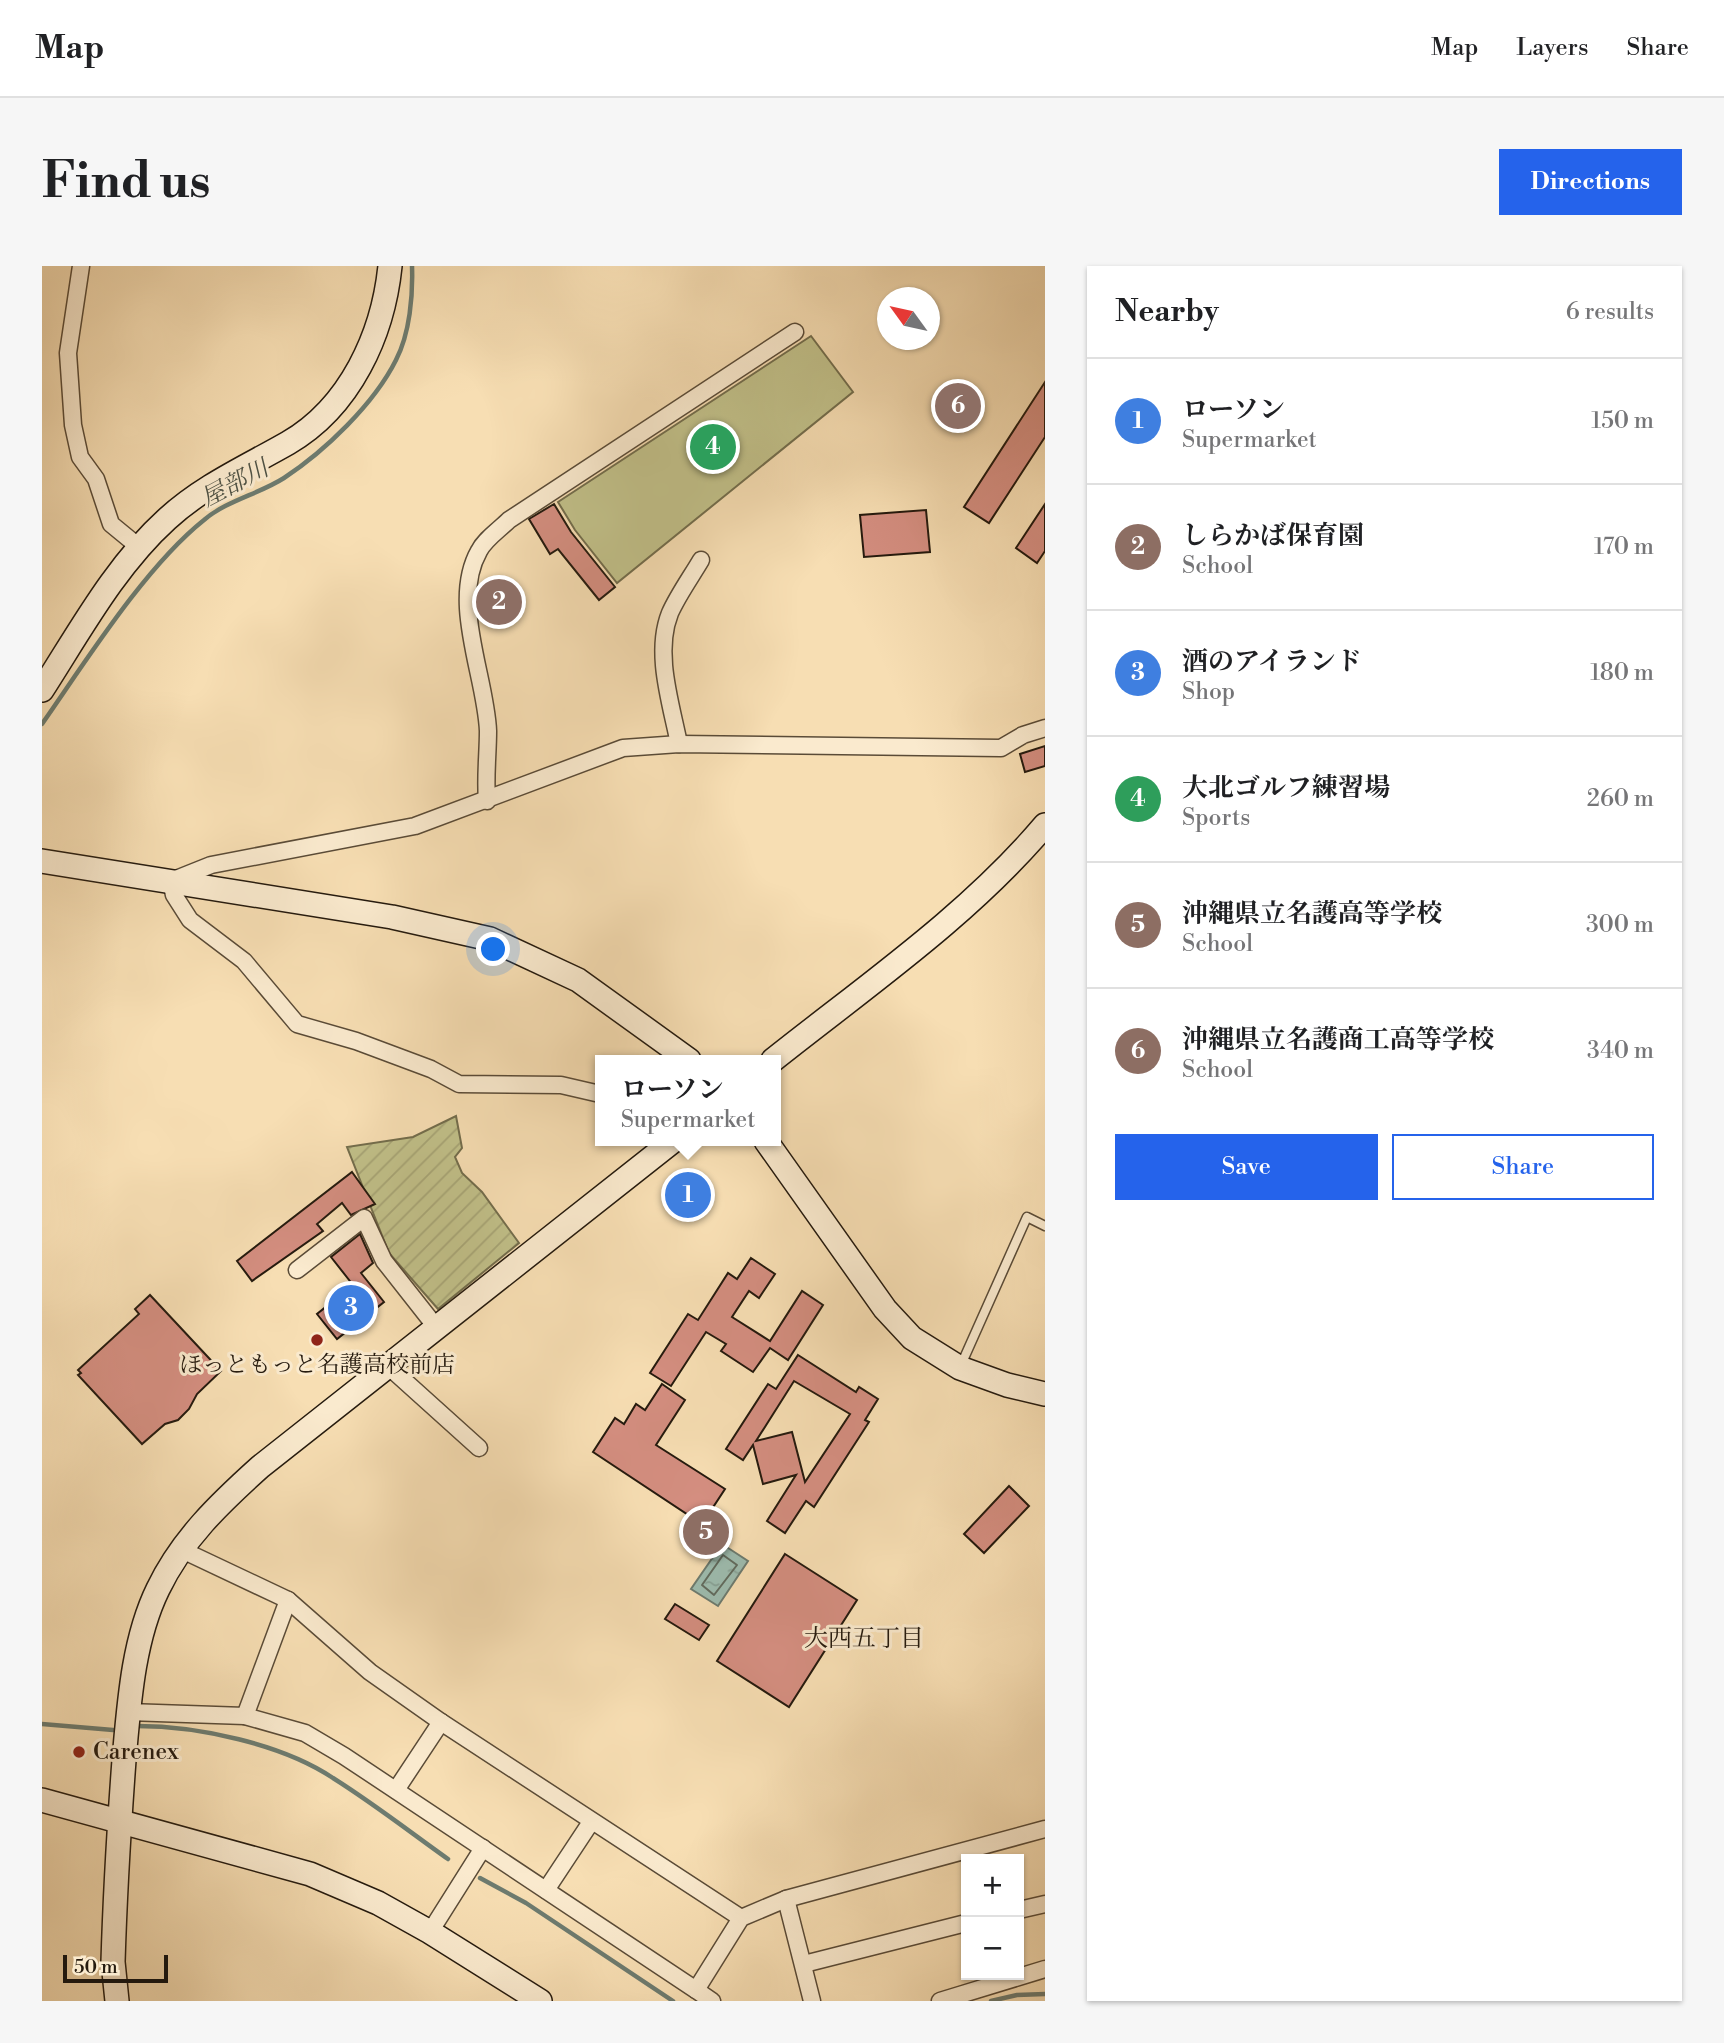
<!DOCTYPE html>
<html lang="en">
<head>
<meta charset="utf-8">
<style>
	body { margin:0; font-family:"Libre Bodoni","Noto Serif JP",serif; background:#f6f6f6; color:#202124 }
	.controls { position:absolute; right:21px; bottom:21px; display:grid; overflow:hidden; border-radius:0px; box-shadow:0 2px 5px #0004 }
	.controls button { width:63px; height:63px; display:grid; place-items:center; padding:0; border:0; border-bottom:2px solid #e0e0e0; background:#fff; color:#202124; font:35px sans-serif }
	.compass { position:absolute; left:835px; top:21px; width:63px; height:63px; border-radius:50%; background:#fff; box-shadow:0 2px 5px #0004; rotate:303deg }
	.scale { position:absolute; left:21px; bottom:18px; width:105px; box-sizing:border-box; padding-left:7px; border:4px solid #251a0e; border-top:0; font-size:19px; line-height:24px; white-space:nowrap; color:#251a0e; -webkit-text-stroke:5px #faeace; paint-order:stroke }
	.you { position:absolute; left:452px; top:684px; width:24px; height:24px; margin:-18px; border:5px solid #fff; border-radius:50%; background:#1a73e8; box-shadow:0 0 0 10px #1a73e833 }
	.badge { display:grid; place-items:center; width:46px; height:46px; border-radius:50%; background:#2563eb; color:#fff; font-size:23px; font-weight:700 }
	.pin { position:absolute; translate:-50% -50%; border:4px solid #fff; box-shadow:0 2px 7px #0006 }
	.popup { position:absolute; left:553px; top:789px; width:186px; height:91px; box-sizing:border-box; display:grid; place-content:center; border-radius:0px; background:#fff; filter:drop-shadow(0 2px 5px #0005); font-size:23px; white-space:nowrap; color:#757577 }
	.popup b { font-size:26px; color:#202124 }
	.popup::after { content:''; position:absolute; left:50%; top:100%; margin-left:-14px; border:14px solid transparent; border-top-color:#fff }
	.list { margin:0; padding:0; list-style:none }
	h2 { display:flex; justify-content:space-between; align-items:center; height:91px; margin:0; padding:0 28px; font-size:30px }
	h2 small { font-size:23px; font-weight:400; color:#757577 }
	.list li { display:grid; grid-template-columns:46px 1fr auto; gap:21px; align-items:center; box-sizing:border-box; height:126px; padding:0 28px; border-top:2px solid #e0e0e0 }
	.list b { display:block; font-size:26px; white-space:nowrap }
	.list p { margin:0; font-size:23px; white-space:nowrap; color:#757577 }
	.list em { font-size:23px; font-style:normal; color:#757577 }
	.actions { display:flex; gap:14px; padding:21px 28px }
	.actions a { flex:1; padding:16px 0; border:2px solid #2563eb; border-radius:0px; text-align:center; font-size:24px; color:#2563eb }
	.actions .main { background:#2563eb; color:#fff }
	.map { position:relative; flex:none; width:1003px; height:1735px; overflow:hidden; border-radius:0px }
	header { display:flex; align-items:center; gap:42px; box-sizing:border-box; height:98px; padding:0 35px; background:#fff; border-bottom:2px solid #e0e0e0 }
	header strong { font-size:33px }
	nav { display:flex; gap:38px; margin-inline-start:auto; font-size:24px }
	.intro { display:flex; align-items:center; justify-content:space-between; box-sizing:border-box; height:168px; padding:0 42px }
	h1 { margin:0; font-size:49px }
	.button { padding:18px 32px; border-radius:0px; background:#2563eb; color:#fff; font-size:24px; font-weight:700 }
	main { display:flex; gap:42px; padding:0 42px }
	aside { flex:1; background:#fff; border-radius:0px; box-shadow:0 2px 5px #0004 }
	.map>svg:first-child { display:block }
	.green { fill:#c1c089; stroke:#736d4c; stroke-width:2 }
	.garden { fill:url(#garden-furrows); stroke:#736d4c; stroke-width:2 }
	.water { fill:url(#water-ripples); stroke:#6d7b6f; stroke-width:2 }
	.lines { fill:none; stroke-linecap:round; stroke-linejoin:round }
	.shore { stroke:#616b5e; stroke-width:2 }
	.stream { stroke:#6d7b6f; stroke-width:4.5 }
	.building { fill:#d48e80; stroke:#251a0e; stroke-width:2; fill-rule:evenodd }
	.lane-casing { stroke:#5a4b37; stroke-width:11 }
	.street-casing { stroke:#5a4b37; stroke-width:19 }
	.secondary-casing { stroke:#251a0e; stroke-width:26 }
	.lane { stroke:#faeace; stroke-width:8 }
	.street { stroke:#faeace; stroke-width:16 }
	.secondary { stroke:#faeace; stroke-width:23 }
	.poi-dot { fill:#8f2418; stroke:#faeace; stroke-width:2.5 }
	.labels { text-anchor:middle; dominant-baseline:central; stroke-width:6; stroke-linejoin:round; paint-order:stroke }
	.poi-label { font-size:23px; fill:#251a0e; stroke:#faeace }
	.water-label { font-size:24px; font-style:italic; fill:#4f5346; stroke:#faeace }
	.neighbourhood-label { font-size:24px; fill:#251a0e; stroke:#faeace }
</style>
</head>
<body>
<header>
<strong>Map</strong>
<nav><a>Map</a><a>Layers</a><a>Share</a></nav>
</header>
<div class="intro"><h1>Find us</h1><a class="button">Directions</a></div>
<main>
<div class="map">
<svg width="1003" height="1735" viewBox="0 0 1003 1735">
	<defs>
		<pattern id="garden-furrows" width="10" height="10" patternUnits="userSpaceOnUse" patternTransform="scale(1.75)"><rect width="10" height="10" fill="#c1c089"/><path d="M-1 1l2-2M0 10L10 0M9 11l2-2" fill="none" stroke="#a6a475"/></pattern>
		<pattern id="water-ripples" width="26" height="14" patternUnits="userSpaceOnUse" patternTransform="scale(1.75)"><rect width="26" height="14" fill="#9dbcaf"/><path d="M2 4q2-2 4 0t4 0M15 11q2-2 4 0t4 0" fill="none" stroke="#87a195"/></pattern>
	</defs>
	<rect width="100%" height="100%" fill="#f7deb3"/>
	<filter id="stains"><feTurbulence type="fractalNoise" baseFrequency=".00286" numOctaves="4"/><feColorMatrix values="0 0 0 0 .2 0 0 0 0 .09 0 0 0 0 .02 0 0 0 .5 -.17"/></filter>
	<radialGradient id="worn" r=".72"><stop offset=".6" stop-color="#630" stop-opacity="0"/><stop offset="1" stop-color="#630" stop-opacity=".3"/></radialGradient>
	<polygon class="green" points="769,70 811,126 575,317 533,264 516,236"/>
	<polygon class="garden" points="414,850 420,882 413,891 420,907 440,926 477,977 396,1043 347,987 305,881 371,871"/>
	<polygon class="water" points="680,1278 706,1295 676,1340 649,1323"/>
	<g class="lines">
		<polygon class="shore" points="681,1289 695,1299 672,1329 660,1319"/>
		<g class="stream">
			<path d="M0 458C44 395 103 301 162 254 184 235 217 228 242 212 283 185 332 138 354 94 368 67 371 29 370 0"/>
			<polyline points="0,1458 71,1464"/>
			<path d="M95 1460C156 1460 240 1478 291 1512 331 1537 368 1566 406 1593"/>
			<polyline points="438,1612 484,1637 631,1735"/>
			<polyline points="949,1735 975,1729 1003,1728"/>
		</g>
	</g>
	<g class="building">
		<polygon points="1003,116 1003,171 947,257 922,241"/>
		<polygon points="512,238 529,266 573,321 557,334 516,283 508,288 487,253"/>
		<polygon points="1003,238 1003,285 995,297 974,282"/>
		<polygon points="884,244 888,286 822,291 818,249"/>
		<polygon points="1003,480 1003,500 983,506 978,488"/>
		<polygon points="310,906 333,938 309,949 300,937 275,958 281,965 210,1015 195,995"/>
		<polygon points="651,908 667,927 641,950 624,930"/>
		<polygon points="318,968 331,997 319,1007 342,1036 295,1073 275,1048 311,1019 289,991"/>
		<polygon points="709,992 733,1008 717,1032 707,1025 690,1051 728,1075 760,1025 781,1039 746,1094 728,1082 711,1106 679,1085 684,1078 664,1066 629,1120 608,1107 646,1048 656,1054 686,1007 695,1013"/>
		<polygon points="108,1029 179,1105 155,1128 147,1143 136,1154 123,1158 100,1178 36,1109 39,1107 36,1104 97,1048 93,1043"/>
		<path d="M756 1089 814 1126 817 1121 836 1133 823 1154 827 1156 772 1241 764 1235 743 1267 725 1255 754 1209 721 1218 711 1179 701 1194 684 1183 726 1118 734 1123ZM752 1115 808 1148 763 1216 750 1166 714 1175Z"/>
		<polygon points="620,1118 643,1134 614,1179 683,1223 660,1258 551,1186 573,1152 582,1158 594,1138 603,1144"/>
		<polygon points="967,1220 987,1240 942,1287 922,1268"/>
		<polygon points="743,1288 815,1334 747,1441 675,1395"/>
		<polygon points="633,1338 667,1359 657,1374 623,1353"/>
	</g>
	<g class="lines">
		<g class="lane-casing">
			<polyline id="lane" points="919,1099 985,951 1003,960"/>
		</g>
		<g class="street-casing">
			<g id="street">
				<polyline points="39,0 26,87 31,159 38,191 54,213 69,258 97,281"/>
				<path d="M637 478C629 437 612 387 628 347 636 329 649 311 659 294"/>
				<path d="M445 535C443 511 446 488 446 465 444 411 408 336 437 285 443 273 457 264 467 254L753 66"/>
				<polyline points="558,828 519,819 417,818 389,803 314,775 255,758 202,695 148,654 132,629 129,615 169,599 373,560 581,482 637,478 959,482 981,469 1003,462"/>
				<polyline points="255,1004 322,952 342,995 394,1061"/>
				<polyline points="346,1100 437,1182"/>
				<polyline points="138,1283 246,1334 328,1406 399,1456 699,1652"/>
				<polyline points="246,1334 203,1450 263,1467 302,1490 654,1724 699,1652 744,1633 1003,1563"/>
				<polyline points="86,1446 203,1450"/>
				<polyline points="354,1524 399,1456"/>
				<polyline points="504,1624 549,1556"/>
				<polyline points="744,1633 770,1735"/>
				<polyline points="977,1644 1003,1638"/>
				<polyline points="388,1666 441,1582"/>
				<polyline points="762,1698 924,1657"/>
				<polyline points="654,1724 670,1735"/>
				<polyline points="898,1735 1003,1703"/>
			</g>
		</g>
		<g class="secondary-casing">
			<g id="secondary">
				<path d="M0 424C38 365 73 300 125 253 161 220 204 201 246 177 308 141 341 69 348 0"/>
				<polyline points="0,595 350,651 448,673 536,714 647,794"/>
				<path d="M731 794C824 720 926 650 1003 559"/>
				<polyline points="724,875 843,1043 870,1072 918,1102 965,1119 1003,1128"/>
				<polyline points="0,1534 268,1608 336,1637 388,1666 498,1735"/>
				<path d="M75 1735 71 1696C73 1629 77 1562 82 1494 87 1438 91 1374 116 1323 140 1273 178 1237 218 1201L631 875"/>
			</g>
		</g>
		<use href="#lane" class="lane"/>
		<use href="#street" class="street"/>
		<use href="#secondary" class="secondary"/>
	</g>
	<g class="poi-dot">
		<circle cx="275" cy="1074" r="7"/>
		<circle cx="37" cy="1486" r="7"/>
	</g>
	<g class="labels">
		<g class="poi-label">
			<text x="275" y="1099">ほっともっと名護高校前店</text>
			<text x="51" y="1486" text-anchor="start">Carenex</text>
		</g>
		<g class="water-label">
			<text transform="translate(193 218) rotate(-28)">屋部川</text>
		</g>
		<g class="neighbourhood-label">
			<text x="822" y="1373">大西五丁目</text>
		</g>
	</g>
	<rect width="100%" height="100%" filter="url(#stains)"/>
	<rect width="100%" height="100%" fill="url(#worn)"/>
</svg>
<div class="controls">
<button>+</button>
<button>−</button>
</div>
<svg class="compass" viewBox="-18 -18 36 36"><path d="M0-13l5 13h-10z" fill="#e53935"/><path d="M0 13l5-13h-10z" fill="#757577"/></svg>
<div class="scale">50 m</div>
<div class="you"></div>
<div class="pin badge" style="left:646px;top:929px;background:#3f7fe0">1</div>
<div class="popup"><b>ローソン</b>Supermarket</div>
<div class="pin badge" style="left:457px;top:336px;background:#8d6e63">2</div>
<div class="pin badge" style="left:309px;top:1042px;background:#3f7fe0">3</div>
<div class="pin badge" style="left:671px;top:181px;background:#2e9e5b">4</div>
<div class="pin badge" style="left:664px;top:1266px;background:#8d6e63">5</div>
<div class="pin badge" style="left:916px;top:140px;background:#8d6e63">6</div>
</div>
<aside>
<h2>Nearby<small>6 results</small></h2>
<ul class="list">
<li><span class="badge" style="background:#3f7fe0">1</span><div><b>ローソン</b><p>Supermarket</p></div><em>150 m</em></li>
<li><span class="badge" style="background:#8d6e63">2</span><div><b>しらかば保育園</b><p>School</p></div><em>170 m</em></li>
<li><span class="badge" style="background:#3f7fe0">3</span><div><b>酒のアイランド</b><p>Shop</p></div><em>180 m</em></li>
<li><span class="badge" style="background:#2e9e5b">4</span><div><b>大北ゴルフ練習場</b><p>Sports</p></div><em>260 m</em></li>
<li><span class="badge" style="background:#8d6e63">5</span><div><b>沖縄県立名護高等学校</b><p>School</p></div><em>300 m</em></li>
<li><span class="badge" style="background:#8d6e63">6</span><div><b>沖縄県立名護商工高等学校</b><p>School</p></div><em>340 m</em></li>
</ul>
<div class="actions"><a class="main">Save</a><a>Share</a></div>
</aside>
</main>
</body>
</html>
